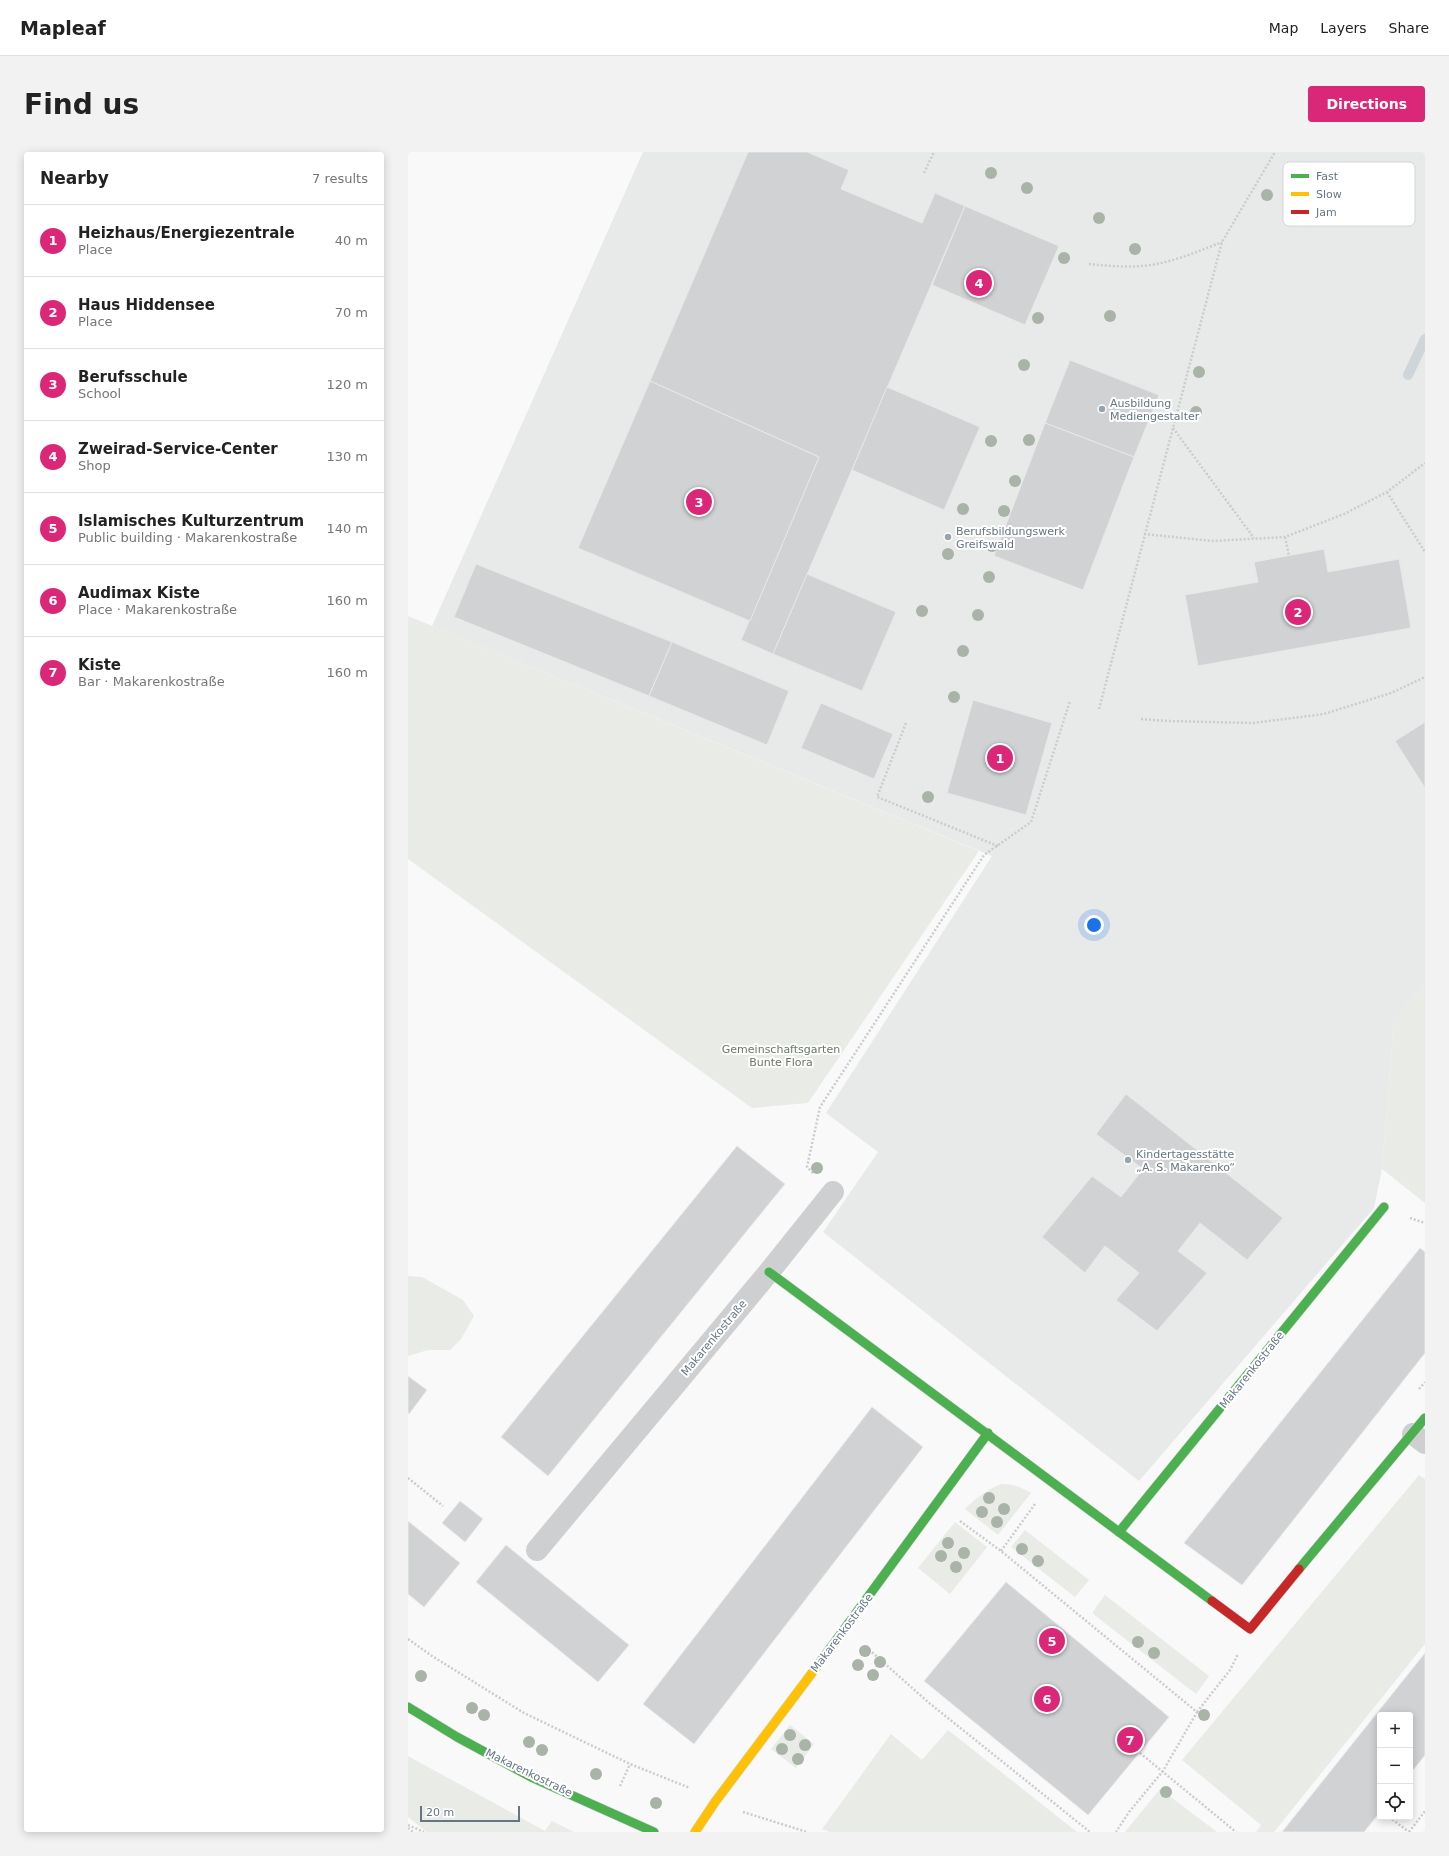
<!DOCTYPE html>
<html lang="en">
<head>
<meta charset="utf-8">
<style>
	body { margin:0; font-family:"DejaVu Sans",sans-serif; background:#f2f2f2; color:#222 }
	.controls { position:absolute; right:12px; bottom:12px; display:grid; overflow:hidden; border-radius:4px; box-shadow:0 2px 10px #0003 }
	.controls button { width:36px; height:36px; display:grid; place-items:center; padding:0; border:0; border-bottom:1px solid #e0e0e0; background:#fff; color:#222; font:20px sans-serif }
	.scale { position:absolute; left:12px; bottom:10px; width:100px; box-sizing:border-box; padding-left:4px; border:2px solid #657683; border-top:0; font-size:11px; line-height:14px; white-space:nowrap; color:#657683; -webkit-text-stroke:3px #fff; paint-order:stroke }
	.you { position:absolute; left:686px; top:773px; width:14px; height:14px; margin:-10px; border:3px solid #fff; border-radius:50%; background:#1a73e8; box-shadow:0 0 0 6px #1a73e833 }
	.badge { display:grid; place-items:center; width:26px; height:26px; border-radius:50%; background:#db2777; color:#fff; font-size:13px; font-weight:700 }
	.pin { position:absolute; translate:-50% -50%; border:2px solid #fff; box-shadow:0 1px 4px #0006 }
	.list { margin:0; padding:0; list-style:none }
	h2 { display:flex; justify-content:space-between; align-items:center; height:52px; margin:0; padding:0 16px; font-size:17px }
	h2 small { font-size:13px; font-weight:400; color:#767676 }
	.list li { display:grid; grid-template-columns:26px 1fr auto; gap:12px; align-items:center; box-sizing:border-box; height:72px; padding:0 16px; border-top:1px solid #e0e0e0 }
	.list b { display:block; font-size:15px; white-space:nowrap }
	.list p { margin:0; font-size:13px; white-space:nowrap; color:#767676 }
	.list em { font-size:13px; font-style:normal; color:#767676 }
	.icon { flex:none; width:22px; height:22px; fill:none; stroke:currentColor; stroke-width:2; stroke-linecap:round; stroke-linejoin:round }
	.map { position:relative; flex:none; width:1017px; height:1680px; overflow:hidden; border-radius:4px }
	header { display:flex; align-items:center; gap:24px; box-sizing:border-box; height:56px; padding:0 20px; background:#fff; border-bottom:1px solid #e0e0e0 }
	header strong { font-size:19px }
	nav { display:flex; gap:22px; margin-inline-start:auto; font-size:14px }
	.intro { display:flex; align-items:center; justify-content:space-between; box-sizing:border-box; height:96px; padding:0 24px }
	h1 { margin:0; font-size:28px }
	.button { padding:10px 18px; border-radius:4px; background:#db2777; color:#fff; font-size:14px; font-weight:700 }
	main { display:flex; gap:24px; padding:0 24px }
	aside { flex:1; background:#fff; border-radius:4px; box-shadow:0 2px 10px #0003 }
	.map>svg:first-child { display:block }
	.built { fill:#e8e9e9 }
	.green { fill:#e8ebe6 }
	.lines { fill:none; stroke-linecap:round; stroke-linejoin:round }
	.stream { stroke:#ced6d9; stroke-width:10 }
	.building { fill:#d0d2d3; stroke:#e8e8e8 }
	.fast-casing { stroke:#d5d6d7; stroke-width:10 }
	.slow-casing { stroke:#d5d6d7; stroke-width:10 }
	.jam-casing { stroke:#d5d6d7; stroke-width:10 }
	.path { stroke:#cbcccd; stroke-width:2.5; stroke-dasharray:2 2; stroke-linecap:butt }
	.street { stroke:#cecfd0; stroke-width:22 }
	.fast { stroke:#4caf50; stroke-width:9 }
	.slow { stroke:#ffc107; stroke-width:9 }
	.jam { stroke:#c62828; stroke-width:9 }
	.tree { fill:#a9b3a7 }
	.poi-dot { fill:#99a4ac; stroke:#fff; stroke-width:1.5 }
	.labels { text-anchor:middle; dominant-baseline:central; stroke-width:4; stroke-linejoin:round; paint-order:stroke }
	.poi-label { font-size:11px; fill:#657683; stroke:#fff; text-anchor:start }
	.park-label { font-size:11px; fill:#687a64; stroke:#fff }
	.street-label { font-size:11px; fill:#657683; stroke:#fff }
	.key { fill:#fff; stroke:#d1d6da; stroke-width:1 }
	.key-label { font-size:11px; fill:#657683 }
</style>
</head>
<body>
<header>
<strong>Mapleaf</strong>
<nav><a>Map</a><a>Layers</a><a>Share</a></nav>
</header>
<div class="intro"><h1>Find us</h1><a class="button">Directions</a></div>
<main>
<aside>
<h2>Nearby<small>7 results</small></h2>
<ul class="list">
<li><span class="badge">1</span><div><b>Heizhaus/Energiezentrale</b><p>Place</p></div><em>40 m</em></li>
<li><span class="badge">2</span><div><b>Haus Hiddensee</b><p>Place</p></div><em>70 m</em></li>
<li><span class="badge">3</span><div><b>Berufsschule</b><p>School</p></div><em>120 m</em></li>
<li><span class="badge">4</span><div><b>Zweirad-Service-Center</b><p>Shop</p></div><em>130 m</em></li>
<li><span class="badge">5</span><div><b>Islamisches Kulturzentrum</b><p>Public building · Makarenkostraße</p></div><em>140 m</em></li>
<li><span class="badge">6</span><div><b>Audimax Kiste</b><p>Place · Makarenkostraße</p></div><em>160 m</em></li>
<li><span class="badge">7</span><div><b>Kiste</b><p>Bar · Makarenkostraße</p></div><em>160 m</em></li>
</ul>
</aside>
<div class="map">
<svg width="1017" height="1680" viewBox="0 0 1017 1680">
	<rect width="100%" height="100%" fill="#f9f9f9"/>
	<polygon class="built" points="235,0 1017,0 1017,833 986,868 974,1017 966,1056 731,1329 415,1080 470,1000 418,961 584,704 24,474"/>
	<g class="green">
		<polygon points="0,464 571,699 400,951 344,956 0,707"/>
		<polygon points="1017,833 1017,1051 974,1017 986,868"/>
		<polygon points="0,1124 14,1125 55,1148 66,1164 53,1187 42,1198 20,1198 0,1204"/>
		<polygon points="1011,1323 1017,1327 1017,1492 866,1680 848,1680 853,1673 774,1608"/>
		<path d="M593 1332C605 1332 613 1335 623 1341L590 1383 557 1357C568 1346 578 1338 593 1332Z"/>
		<polygon points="547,1370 579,1395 542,1442 510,1416"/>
		<polygon points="617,1378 681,1428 667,1445 603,1395"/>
		<polygon points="697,1443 801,1524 788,1542 684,1461"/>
		<polygon points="382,1573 406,1592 388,1616 363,1597"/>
		<polygon points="540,1578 669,1680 422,1680 414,1677 483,1582 514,1608"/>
		<polygon points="0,1604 137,1679 144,1669 166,1680 19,1680 0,1665"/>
		<polygon points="752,1637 809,1680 717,1680"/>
	</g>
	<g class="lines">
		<polyline class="stream" points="1000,223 1017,187"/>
	</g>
	<g class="building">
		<polygon points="340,0 399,0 441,18 433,37 514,71 527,41 557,54 365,502 333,488 411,305 242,229"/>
		<polygon points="557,54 651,94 617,173 524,133"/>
		<polygon points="662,208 751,243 726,305 637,271"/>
		<polygon points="242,229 411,305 342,469 170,396"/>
		<polygon points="479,235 572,275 536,358 444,318"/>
		<polygon points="637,271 726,305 675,438 586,404"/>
		<polygon points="916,397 920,420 991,407 1003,476 790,514 777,443 850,430 846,410"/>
		<polygon points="68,412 264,490 241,544 46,465"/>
		<polygon points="399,422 488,460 454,539 365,502"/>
		<polygon points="264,490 381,539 359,593 241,544"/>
		<polygon points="565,548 644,571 618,663 539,641"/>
		<polygon points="413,551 485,582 466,627 393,596"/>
		<polygon points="1017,570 1017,636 987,589"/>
		<polygon points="718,942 875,1066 839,1108 792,1071 770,1099 799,1121 749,1179 708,1148 731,1121 697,1094 677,1121 634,1085 684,1024 713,1045 735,1017 688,982"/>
		<polygon points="329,994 377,1032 140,1324 93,1285"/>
		<polygon points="1012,1096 1017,1100 1017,1201 834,1433 776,1391"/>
		<polygon points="0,1224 19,1238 1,1262 0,1261"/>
		<polygon points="464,1255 515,1295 286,1592 235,1552"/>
		<polygon points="52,1349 75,1367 57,1390 34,1371"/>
		<polygon points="0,1369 52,1411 16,1455 0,1442"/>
		<polygon points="98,1393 221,1493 190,1530 68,1430"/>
		<polygon points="598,1430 761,1565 680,1663 516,1529"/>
		<polygon points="1017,1501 1017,1603 1002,1622 1002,1563 972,1563 972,1660 956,1680 874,1680"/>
	</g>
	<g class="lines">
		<g class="fast-casing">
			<g id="fast">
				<polyline points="361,1120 804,1449"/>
				<polyline points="711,1380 976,1055"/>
				<polyline points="891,1417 1017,1266"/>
				<polyline points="410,1513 580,1281"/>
				<polyline points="0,1555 49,1585 125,1626 246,1680"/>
			</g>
		</g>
		<g class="slow-casing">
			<polyline id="slow" points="287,1680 307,1650 410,1513"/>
		</g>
		<g class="jam-casing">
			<polyline id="jam" points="804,1449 842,1477 891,1417"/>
		</g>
		<g class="path">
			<polyline points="516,21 526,0"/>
			<path d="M681 112C701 114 723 116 743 113 768 109 791 99 814 90"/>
			<polyline points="765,276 846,386"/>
			<polyline points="979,340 1017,400"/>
			<polyline points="736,382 805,389 877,385 936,362 979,340 1017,311"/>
			<polyline points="877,385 881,404"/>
			<polyline points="691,557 814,90 867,0"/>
			<polyline points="733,567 759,569 845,571 916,562 983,541 1017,525"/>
			<polyline points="498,571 469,645 590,694"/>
			<polyline points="405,1021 399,1015 412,955 576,703 623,670 662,549"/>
			<polyline points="1002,1066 1017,1071"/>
			<polyline points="1011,1237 1017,1230"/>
			<polyline points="0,1326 35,1354"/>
			<polyline points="552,1369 593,1399 789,1560 755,1619 721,1660 708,1680"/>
			<polyline points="593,1399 627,1352"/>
			<polyline points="0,1487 24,1504 116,1561 222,1612 282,1636"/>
			<polyline points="458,1495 520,1550 682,1680"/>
			<polyline points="789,1560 822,1518 830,1502"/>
			<polyline points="732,1601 828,1680"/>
			<polyline points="212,1634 222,1612"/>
			<polyline points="335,1660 399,1680"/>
			<polyline points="981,1665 1001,1680"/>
			<polyline points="0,1673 16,1680"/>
			<polyline points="0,1676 5,1680"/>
			<polyline points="1001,1680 1017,1659"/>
		</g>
		<g class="street">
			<polyline points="1005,1282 1017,1291"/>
			<polyline points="129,1398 361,1120 425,1040"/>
		</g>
		<use href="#fast" class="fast"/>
		<use href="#slow" class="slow"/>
		<use href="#jam" class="jam"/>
	</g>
	<g class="tree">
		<circle cx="583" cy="21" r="6"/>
		<circle cx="619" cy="36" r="6"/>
		<circle cx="859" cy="43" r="6"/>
		<circle cx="691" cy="66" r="6"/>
		<circle cx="727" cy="97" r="6"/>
		<circle cx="656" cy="106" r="6"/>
		<circle cx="702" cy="164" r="6"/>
		<circle cx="630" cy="166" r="6"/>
		<circle cx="616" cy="213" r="6"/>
		<circle cx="791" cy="220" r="6"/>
		<circle cx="788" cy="260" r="6"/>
		<circle cx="621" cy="288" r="6"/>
		<circle cx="583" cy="289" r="6"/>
		<circle cx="607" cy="329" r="6"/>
		<circle cx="555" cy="357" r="6"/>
		<circle cx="596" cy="359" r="6"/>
		<circle cx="584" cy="394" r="6"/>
		<circle cx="540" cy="402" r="6"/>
		<circle cx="581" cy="425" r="6"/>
		<circle cx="514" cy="459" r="6"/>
		<circle cx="570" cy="463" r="6"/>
		<circle cx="555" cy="499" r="6"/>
		<circle cx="546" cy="545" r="6"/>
		<circle cx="520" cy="645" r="6"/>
		<circle cx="409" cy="1016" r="6"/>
		<circle cx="581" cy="1346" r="6"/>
		<circle cx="596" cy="1357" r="6"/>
		<circle cx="574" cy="1360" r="6"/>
		<circle cx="589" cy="1370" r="6"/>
		<circle cx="540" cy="1391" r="6"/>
		<circle cx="614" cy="1397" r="6"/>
		<circle cx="556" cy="1401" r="6"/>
		<circle cx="533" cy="1404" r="6"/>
		<circle cx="630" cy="1409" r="6"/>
		<circle cx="548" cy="1415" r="6"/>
		<circle cx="730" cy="1490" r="6"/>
		<circle cx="457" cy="1499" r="6"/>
		<circle cx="746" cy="1501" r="6"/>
		<circle cx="472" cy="1510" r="6"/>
		<circle cx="450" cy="1513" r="6"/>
		<circle cx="465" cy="1523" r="6"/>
		<circle cx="13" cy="1524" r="6"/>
		<circle cx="64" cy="1556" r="6"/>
		<circle cx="76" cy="1563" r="6"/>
		<circle cx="796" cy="1563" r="6"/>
		<circle cx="382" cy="1583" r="6"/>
		<circle cx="121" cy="1590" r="6"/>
		<circle cx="397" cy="1593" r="6"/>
		<circle cx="374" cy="1597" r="6"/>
		<circle cx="134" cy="1598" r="6"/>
		<circle cx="390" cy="1607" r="6"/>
		<circle cx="188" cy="1622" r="6"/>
		<circle cx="758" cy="1640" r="6"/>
		<circle cx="248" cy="1651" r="6"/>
	</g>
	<g class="poi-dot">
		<circle cx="694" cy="257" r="4"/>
		<circle cx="540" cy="385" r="4"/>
		<circle cx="720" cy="1008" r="4"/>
	</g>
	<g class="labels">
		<g class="poi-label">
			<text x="702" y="251">Ausbildung<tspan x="702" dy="13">Mediengestalter</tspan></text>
			<text x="548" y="379">Berufsbildungswerk<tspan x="548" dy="13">Greifswald</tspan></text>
			<text x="728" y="1002">Kindertagesstätte<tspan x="728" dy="13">„A. S. Makarenko“</tspan></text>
		</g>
		<g class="park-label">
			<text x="373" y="897">Gemeinschaftsgarten<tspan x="373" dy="13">Bunte Flora</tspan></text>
		</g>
		<g class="street-label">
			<text transform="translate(306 1186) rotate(-50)">Makarenkostraße</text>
			<text transform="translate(844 1218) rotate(-51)">Makarenkostraße</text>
			<text transform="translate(434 1481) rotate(-53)">Makarenkostraße</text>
			<text transform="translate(121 1621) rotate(26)">Makarenkostraße</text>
		</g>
	</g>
	<rect x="875" y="10" width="132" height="64" rx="6" class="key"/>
	<rect x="883" y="22" width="18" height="4" fill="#4caf50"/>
	<rect x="883" y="40" width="18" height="4" fill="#ffc107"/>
	<rect x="883" y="58" width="18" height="4" fill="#c62828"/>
	<g class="key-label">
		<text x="908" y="28">Fast</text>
		<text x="908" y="46">Slow</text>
		<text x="908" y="64">Jam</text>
	</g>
</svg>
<div class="controls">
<button>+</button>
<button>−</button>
<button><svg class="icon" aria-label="locate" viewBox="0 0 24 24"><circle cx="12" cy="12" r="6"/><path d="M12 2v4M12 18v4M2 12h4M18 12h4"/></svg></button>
</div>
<div class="scale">20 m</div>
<div class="you"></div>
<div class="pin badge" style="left:592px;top:606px">1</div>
<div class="pin badge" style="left:890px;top:460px">2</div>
<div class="pin badge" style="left:291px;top:350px">3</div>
<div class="pin badge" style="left:571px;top:131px">4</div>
<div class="pin badge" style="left:644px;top:1489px">5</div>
<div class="pin badge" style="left:639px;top:1547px">6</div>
<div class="pin badge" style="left:722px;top:1588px">7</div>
</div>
</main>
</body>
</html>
